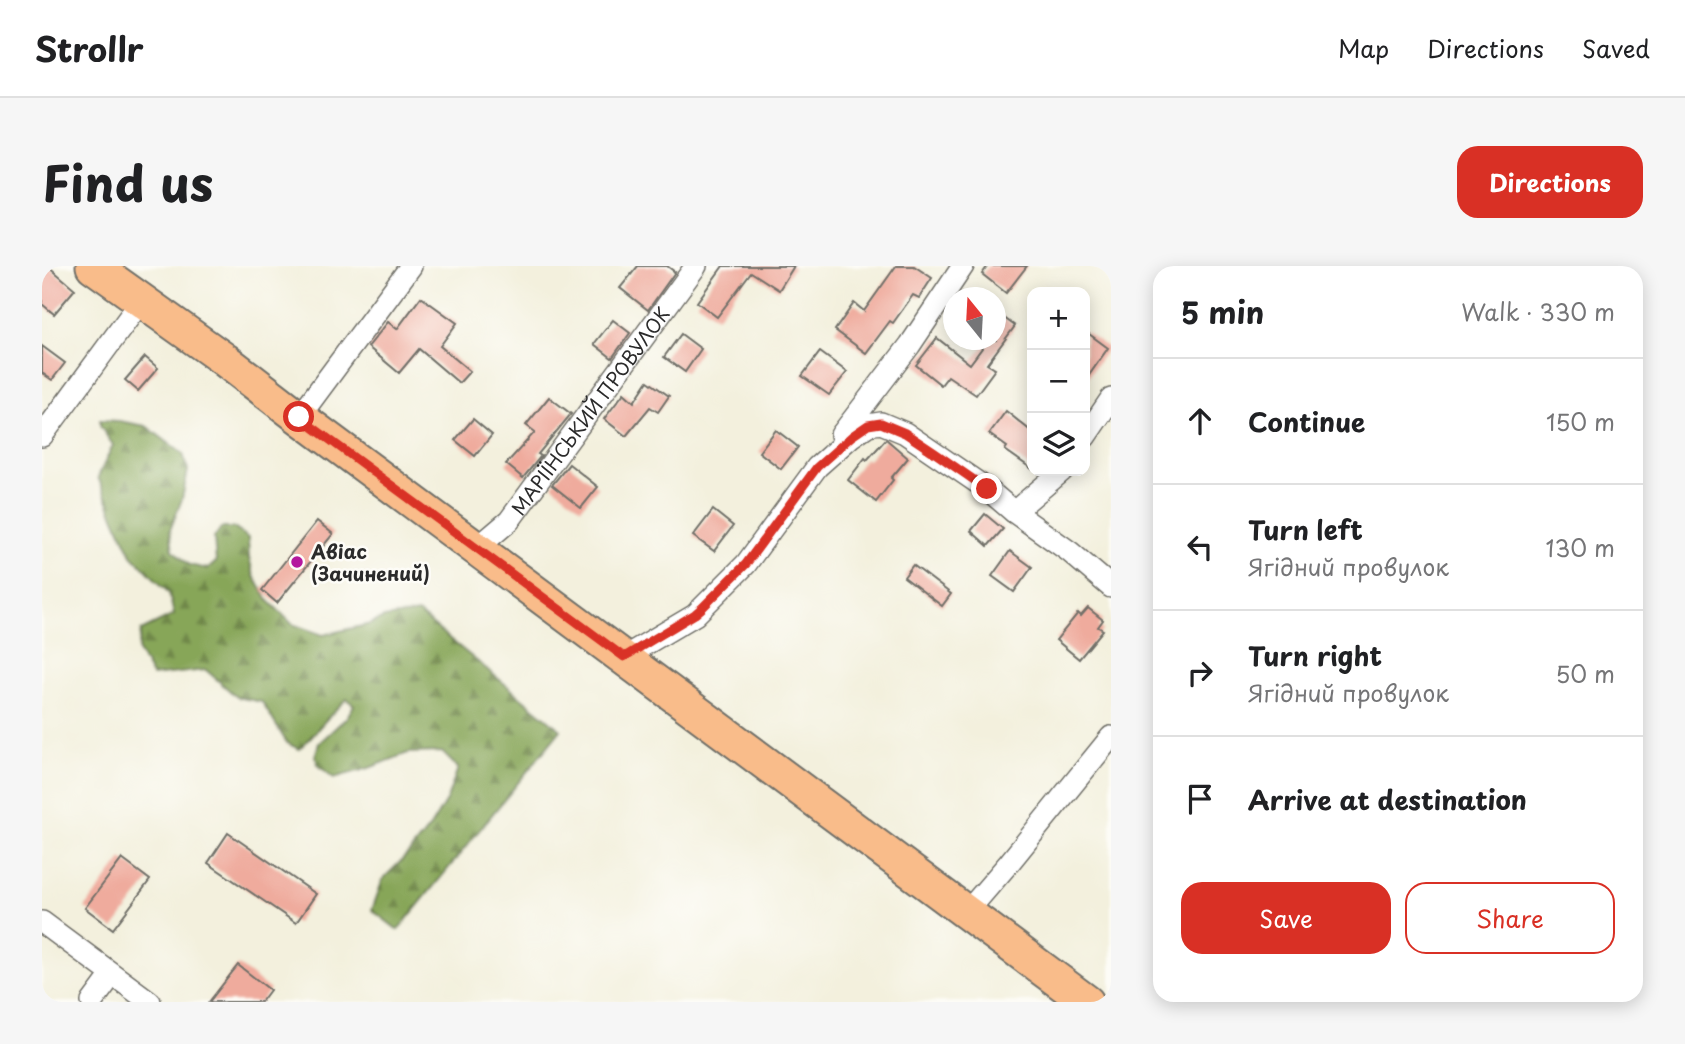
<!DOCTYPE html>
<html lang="en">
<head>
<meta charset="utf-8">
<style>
	body { margin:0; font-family:"Playpen Sans",sans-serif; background:#f6f6f6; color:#202124 }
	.controls { position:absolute; right:21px; top:21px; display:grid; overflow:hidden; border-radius:14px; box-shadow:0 4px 18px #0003 }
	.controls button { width:63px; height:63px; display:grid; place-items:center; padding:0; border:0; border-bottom:2px solid #e0e0e0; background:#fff; color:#202124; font:35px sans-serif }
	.compass { position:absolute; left:901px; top:21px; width:63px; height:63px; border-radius:50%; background:#fff; box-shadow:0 4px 18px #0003; rotate:342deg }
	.stop { position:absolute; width:21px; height:21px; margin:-16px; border:5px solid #d93025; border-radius:50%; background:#fff }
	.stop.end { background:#d93025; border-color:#fff; box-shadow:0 2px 7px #0008 }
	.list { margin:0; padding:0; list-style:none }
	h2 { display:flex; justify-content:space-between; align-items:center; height:91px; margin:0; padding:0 28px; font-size:30px }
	h2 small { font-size:23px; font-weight:400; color:#757577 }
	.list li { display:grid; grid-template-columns:46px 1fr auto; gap:21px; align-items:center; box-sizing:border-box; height:126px; padding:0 28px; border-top:2px solid #e0e0e0 }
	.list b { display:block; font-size:26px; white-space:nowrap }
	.list p { margin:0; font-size:23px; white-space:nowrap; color:#757577 }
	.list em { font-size:23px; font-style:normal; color:#757577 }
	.actions { display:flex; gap:14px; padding:21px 28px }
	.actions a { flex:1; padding:16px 0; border:2px solid #d93025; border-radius:21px; text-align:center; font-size:24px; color:#d93025 }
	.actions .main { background:#d93025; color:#fff }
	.icon { flex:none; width:38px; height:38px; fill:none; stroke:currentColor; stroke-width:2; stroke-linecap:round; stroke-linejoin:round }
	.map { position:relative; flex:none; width:1069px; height:736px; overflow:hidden; border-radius:21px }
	header { display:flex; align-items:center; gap:42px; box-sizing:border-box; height:98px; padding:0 35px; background:#fff; border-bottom:2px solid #e0e0e0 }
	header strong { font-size:33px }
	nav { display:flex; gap:38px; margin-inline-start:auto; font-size:24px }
	.intro { display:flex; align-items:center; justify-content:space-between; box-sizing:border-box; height:168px; padding:0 42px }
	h1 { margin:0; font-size:49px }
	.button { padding:18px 32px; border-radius:21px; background:#d93025; color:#fff; font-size:24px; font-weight:700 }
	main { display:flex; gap:42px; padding:0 42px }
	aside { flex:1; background:#fff; border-radius:21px; box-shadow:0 4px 18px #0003 }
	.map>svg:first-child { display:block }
	.forest { fill:url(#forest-firs); stroke:#596842; stroke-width:2 }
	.building { fill:#efab9d }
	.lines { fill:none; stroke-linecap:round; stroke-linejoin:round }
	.minor-casing { stroke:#717069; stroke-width:24 }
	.primary-casing { stroke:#717069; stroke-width:37 }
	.minor { stroke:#fff; stroke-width:21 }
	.primary { stroke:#f9bc8a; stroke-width:33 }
	.route { stroke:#d93025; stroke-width:9 }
	.poi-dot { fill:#b5179e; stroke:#fdfcf7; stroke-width:2.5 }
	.labels { text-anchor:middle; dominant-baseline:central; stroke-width:5; stroke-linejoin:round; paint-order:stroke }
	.street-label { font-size:19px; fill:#2b2b2b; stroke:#fdfcf7 }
	.poi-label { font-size:19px; font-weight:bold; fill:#2b2b2b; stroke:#fdfcf7; text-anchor:start }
</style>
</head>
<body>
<header>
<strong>Strollr</strong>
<nav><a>Map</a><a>Directions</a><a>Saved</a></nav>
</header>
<div class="intro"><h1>Find us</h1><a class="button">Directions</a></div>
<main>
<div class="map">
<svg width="1069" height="736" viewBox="0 0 1069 736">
	<defs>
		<pattern id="forest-firs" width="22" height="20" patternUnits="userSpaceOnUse" patternTransform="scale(1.75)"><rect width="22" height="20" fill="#87a659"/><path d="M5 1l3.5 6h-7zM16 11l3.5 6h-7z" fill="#6f874a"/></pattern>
	</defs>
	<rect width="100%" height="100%" fill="#fdfcf7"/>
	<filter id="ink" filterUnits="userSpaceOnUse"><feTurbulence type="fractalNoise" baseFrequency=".0143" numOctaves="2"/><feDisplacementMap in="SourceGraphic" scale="14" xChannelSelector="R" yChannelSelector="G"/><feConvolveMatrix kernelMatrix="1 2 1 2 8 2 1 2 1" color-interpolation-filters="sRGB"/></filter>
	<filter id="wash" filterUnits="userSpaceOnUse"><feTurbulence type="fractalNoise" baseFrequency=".00686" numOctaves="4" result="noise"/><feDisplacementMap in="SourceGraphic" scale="28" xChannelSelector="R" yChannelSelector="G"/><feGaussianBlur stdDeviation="1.57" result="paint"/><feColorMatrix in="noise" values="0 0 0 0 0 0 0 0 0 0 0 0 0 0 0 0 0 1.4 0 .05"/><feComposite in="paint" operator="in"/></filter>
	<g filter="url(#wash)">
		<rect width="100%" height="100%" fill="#f3f0dd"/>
		<path class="forest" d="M58 154 77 155 104 160 141 188 146 204 140 233 128 264 131 284 147 299 166 303 174 296 172 272 179 262H192L206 272 207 292 212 310 226 334 250 358 281 369 328 358 342 352 376 347 519 464 356 664 330 644 341 613 367 587 388 561 405 533 416 502 400 486 366 487 327 502 292 512 277 500 273 490 277 477 305 451 312 439 305 433C287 448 274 467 257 483L245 477 220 436 195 431 164 404 110 410 96 385 99 365 132 349 127 327 90 289 74 255 56 211 71 179 58 160Z"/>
		<g id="blocks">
			<g class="building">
				<polygon points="0,0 6,0 33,23 12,48 0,38"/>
				<polygon points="596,0 625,0 633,6 606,44 578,22"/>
				<polygon points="681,0 752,0 737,24 709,6 675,51 655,36"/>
				<polygon points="854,0 872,0 890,12 877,32 871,29 851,57 848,55 824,87 793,64 812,37 822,45"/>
				<polygon points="946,0 985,0 964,27 940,8"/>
				<polygon points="379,31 415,57 398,80 428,105 417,117 377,83 357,107 326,81 346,56 355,63"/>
				<polygon points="954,46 973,60 945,98 953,103 934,129 906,110 899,119 874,99 895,72 928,98 946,74 954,74"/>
				<polygon points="571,54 588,67 570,92 552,78"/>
				<polygon points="1043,65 1066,82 1043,115"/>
				<polygon points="639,68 659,83 643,106 622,91"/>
				<polygon points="0,80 23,97 10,114 0,107"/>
				<polygon points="778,86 805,106 787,129 760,110"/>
				<polygon points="103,91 116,102 96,125 83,114"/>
				<polygon points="606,115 627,130 616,146 608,141 584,170 562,153 582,127 592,136"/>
				<polygon points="507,131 529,148 496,188 499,190 481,212 464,198 493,166 484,159"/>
				<polygon points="964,145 990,166 990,203 963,184 965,181 947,168"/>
				<polygon points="431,153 450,169 433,190 413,174"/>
				<polygon points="734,164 756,181 739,203 717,186"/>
				<polygon points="844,173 866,192 849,212 851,214 834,236 806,214 823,192 825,194"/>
				<polygon points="527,198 556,221 539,242 510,219"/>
				<polygon points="671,244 691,260 672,285 651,270"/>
				<polygon points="943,248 961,263 946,280 929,265"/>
				<polygon points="275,255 291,268 235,337 220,324"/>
				<polygon points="968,285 990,301 972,326 950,310"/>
				<polygon points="871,299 909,328 900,340 862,311"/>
				<polygon points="1046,342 1061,354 1056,361 1061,364 1037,393 1014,374 1036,347 1039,350"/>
				<polygon points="186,567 274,628 254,657 166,597"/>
				<polygon points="80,593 108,614 71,663 43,642"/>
				<polygon points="196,699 228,724 219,736 167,736"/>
			</g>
		</g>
	</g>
	<g filter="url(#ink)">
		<use href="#blocks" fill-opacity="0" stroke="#717069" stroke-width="2"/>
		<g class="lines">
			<g class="minor-casing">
				<g id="minor">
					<polyline points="257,151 369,0"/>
					<polyline points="799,169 868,79 921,0"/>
					<polyline points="0,170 99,35"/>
					<polyline points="1043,171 1069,133"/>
					<polyline points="972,246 1020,205"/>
					<path id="s1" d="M434 283 467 255 654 0"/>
					<polyline points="582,391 653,349 704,298 775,201 810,170 826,159 839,157 863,167 945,223 972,246 1028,286 1069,321"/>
					<polyline points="924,647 967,597 1069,471"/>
					<polyline points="0,656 108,736"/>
					<polyline points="50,736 70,709"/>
				</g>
			</g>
			<g class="primary-casing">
				<polyline id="primary" points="51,0 183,94 257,151 1045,736"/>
			</g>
			<use href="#minor" class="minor"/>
			<use href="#primary" class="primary"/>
		</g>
	</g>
	<g class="lines" filter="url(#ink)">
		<polyline class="route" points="257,151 582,391 653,348 660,342 704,298 775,201 810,170 826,159 839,157 863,167 893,187 945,223"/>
	</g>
	<circle class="poi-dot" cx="255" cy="296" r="7"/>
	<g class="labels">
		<g class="street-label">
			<text stroke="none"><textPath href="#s1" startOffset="180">МАРІЇНСЬКИЙ ПРОВУЛОК</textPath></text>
		</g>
		<g class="poi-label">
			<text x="269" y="285">Авіас<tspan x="269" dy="22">(Зачинений)</tspan></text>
		</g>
	</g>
</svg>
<div class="controls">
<button>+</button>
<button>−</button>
<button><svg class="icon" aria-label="layers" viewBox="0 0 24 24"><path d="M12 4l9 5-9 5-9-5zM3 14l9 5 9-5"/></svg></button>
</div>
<svg class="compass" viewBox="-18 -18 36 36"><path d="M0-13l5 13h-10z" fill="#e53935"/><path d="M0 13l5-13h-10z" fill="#757577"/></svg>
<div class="stop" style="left:257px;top:151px"></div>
<div class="stop end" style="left:945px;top:223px"></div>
</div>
<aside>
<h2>5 min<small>Walk · 330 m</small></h2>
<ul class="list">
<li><svg class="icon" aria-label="ahead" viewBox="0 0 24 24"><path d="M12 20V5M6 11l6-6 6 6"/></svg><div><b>Continue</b></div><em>150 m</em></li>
<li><svg class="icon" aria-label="left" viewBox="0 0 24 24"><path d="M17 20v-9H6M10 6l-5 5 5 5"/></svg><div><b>Turn left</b><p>Ягідний провулок</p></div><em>130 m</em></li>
<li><svg class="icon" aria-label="right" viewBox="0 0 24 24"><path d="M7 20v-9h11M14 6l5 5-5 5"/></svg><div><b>Turn right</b><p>Ягідний провулок</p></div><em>50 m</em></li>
<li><svg class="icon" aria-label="arrive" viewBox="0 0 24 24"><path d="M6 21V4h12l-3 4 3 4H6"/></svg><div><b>Arrive at destination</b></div></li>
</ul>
<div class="actions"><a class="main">Save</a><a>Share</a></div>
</aside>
</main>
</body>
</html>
